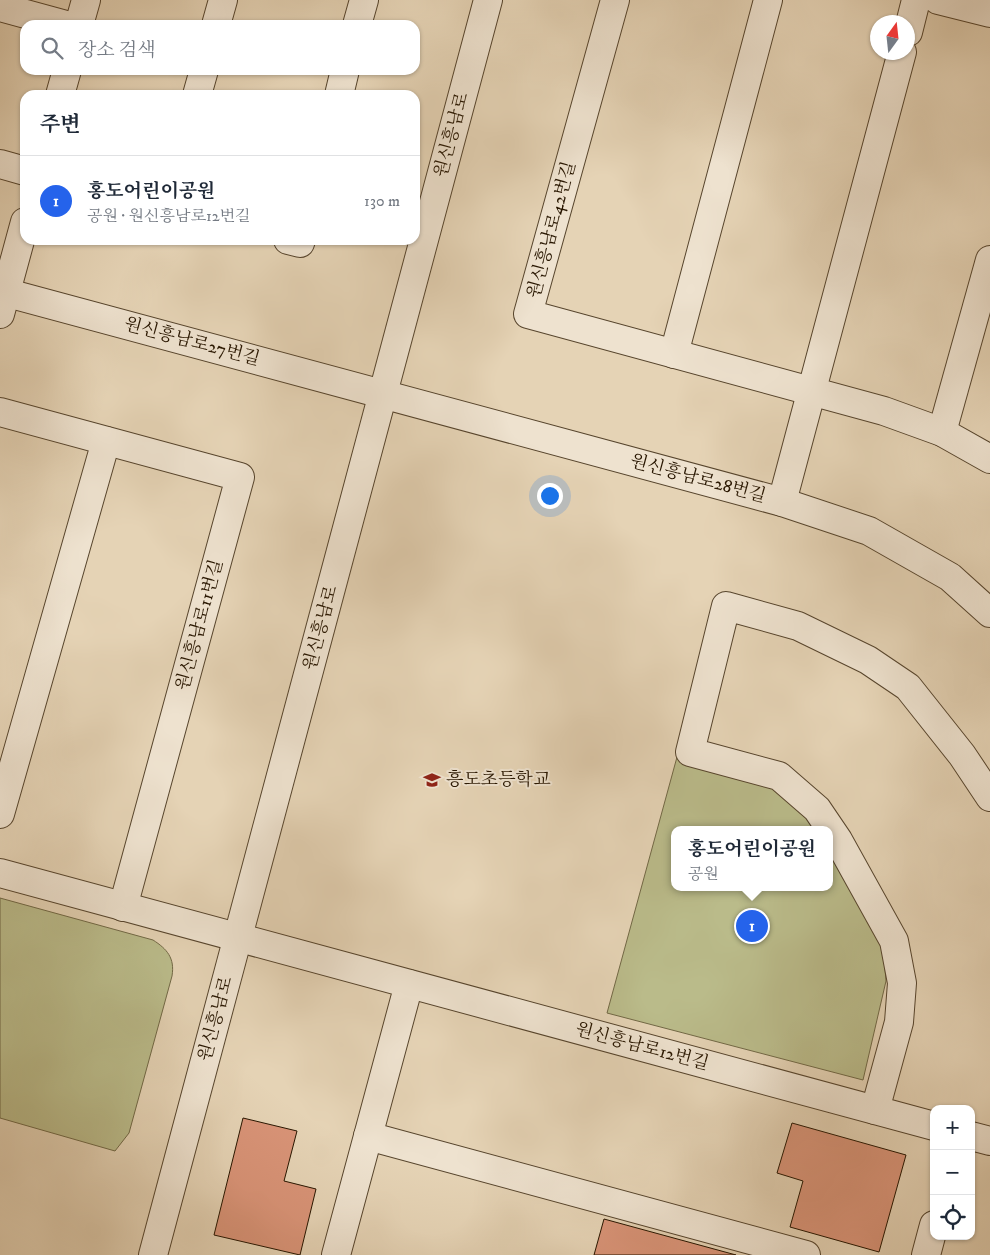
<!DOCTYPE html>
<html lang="ko">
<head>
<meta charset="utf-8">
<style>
	body { margin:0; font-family:"IM FELL DW Pica","Noto Serif KR",serif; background:#f6f6f7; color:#1f2937 }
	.controls { position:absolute; right:15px; bottom:15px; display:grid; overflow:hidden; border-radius:10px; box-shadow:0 1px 4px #0004 }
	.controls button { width:45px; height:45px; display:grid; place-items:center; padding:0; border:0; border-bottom:1px solid #e0e1e3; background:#fff; color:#1f2937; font:25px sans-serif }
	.compass { position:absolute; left:870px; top:15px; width:45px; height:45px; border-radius:50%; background:#fff; box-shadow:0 1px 4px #0004; rotate:15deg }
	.you { position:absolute; left:549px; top:495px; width:18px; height:18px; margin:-12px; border:4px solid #fff; border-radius:50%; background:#1a73e8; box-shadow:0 0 0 8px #1a73e833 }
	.badge { display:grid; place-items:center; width:32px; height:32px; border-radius:50%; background:#2563eb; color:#fff; font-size:16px; font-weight:700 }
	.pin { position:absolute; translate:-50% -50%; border:2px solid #fff; box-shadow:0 1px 5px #0006 }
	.popup { position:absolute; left:671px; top:826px; width:162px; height:65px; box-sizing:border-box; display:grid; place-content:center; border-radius:10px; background:#fff; filter:drop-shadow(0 1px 4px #0005); font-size:16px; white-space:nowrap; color:#747a83 }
	.popup b { font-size:19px; color:#1f2937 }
	.popup::after { content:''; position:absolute; left:50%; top:100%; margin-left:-10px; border:10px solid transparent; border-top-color:#fff }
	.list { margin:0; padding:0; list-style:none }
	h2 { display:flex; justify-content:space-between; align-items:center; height:65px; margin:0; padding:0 20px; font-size:21px }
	h2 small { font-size:16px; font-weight:400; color:#747a83 }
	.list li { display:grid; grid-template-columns:32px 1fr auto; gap:15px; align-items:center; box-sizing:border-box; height:90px; padding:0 20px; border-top:1px solid #e0e1e3 }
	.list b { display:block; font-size:19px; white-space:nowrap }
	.list p { margin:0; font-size:16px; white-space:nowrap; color:#747a83 }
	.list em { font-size:16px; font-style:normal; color:#747a83 }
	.icon { flex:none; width:28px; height:28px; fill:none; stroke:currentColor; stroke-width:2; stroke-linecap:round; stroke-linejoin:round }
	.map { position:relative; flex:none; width:990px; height:1255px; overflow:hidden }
	.search { position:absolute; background:#fff; box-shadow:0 1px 4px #0004; left:20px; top:20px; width:400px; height:55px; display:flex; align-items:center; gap:12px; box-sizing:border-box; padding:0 18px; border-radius:15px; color:#747a83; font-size:19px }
	.panel { position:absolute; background:#fff; box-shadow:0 1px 4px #0004; left:20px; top:90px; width:400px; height:155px; border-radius:15px }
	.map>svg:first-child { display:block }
	.green { fill:#babb8a; stroke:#716845 }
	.building { fill:#d99478; stroke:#281600 }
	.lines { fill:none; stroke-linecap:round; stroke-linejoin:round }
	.minor-casing { stroke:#57452d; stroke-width:30 }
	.minor { stroke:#eee2cf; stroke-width:28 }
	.labels { text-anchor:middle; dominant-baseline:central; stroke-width:4; stroke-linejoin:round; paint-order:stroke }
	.street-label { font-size:18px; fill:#281600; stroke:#eee2cf }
	.poi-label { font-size:18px; fill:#281600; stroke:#eee2cf; text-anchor:start }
</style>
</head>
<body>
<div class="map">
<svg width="990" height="1255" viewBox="0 0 990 1255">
	<rect width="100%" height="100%" fill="#e5d3b5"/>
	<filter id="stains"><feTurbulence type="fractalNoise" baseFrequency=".004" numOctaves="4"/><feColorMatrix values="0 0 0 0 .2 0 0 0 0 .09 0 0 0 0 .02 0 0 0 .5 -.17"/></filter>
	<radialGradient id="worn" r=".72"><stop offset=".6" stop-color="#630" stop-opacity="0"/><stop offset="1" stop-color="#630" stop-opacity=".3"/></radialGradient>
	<g class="green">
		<polygon points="677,757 758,779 792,799 821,830 674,830 674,887 830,887 830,844 883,944 886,981 863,1080 607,1013"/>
		<path d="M0 898 153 940C167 949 175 958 172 976L129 1133 115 1151 0 1118Z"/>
	</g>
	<g class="building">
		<polygon points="243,1118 297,1131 284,1181 316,1189 300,1255 214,1235"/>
		<polygon points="792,1123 906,1155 879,1252 790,1227 803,1181 777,1173"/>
		<polygon points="604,1219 736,1255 594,1255"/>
	</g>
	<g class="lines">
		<g class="minor-casing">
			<g id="minor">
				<polyline points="615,0 528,314 884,411 942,432 990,459"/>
				<polyline points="938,0 990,13"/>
				<polyline points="0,7 66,25"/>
				<polyline points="79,25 86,0"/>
				<polyline points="216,25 223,0"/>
				<polyline points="357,25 364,0"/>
				<polyline points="908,32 916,0"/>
				<polyline points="60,95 67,70"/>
				<polyline points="197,95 204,70"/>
				<polyline points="339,95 345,70"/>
				<polyline points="0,164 25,171"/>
				<polyline points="288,240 300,243 301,240"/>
				<polyline points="0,291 782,502 869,531 950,577 990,613"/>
				<polyline points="0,314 25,222"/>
				<polyline points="674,354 768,0"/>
				<polyline points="0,412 240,477 123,907"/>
				<polyline points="942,432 990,260"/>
				<polyline points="782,502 902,52"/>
				<polyline points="0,814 106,441"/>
				<polyline points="0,873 934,1126"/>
				<polyline points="875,1110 899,1022 902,983 894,941 838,840 817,809 779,776 690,752 726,606 798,626 868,660 908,687 962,755 990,797"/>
				<polyline points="368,1136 806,1255"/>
				<polyline points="971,1136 990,1141"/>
				<polyline points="153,1255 488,0"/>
				<polyline points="336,1255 409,984"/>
				<polyline points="926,1255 934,1225"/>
			</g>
		</g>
		<use href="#minor" class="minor"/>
	</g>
	<defs>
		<g id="school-bare" transform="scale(1.35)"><path d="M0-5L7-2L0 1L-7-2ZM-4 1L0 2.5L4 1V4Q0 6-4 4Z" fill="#8f2418" stroke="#eee2cf" stroke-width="2.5" paint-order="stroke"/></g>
	</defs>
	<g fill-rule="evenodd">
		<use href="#school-bare" x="432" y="780"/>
	</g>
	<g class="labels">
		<g class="street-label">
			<text transform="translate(452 135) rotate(-75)">원신흥남로</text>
			<text transform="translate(552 230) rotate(-75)">원신흥남로42번길</text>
			<text transform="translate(192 342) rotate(15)">원신흥남로27번길</text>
			<text transform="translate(698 479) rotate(15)">원신흥남로28번길</text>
			<text transform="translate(200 625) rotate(-75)">원신흥남로11번길</text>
			<text transform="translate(321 628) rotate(-75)">원신흥남로</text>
			<text transform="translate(216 1019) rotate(-75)">원신흥남로</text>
			<text transform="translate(642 1047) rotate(15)">원신흥남로12번길</text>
		</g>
		<g class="poi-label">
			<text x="446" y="780">흥도초등학교</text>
		</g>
	</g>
	<rect width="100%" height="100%" filter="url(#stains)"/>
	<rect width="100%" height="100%" fill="url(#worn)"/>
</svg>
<div class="controls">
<button>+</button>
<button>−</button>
<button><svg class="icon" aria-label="locate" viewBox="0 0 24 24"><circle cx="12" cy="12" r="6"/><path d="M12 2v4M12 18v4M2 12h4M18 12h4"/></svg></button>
</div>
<svg class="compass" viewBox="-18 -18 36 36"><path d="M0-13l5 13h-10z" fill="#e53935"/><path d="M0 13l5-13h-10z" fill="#747a83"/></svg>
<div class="you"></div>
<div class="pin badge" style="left:752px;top:926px">1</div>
<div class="popup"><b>홍도어린이공원</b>공원</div>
<div class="search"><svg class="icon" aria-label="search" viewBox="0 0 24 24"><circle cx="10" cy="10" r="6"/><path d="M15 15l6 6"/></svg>장소 검색</div>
<section class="panel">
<h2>주변<small></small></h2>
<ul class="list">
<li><span class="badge">1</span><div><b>홍도어린이공원</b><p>공원 · 원신흥남로12번길</p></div><em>130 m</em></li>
</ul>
</section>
</div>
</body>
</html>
